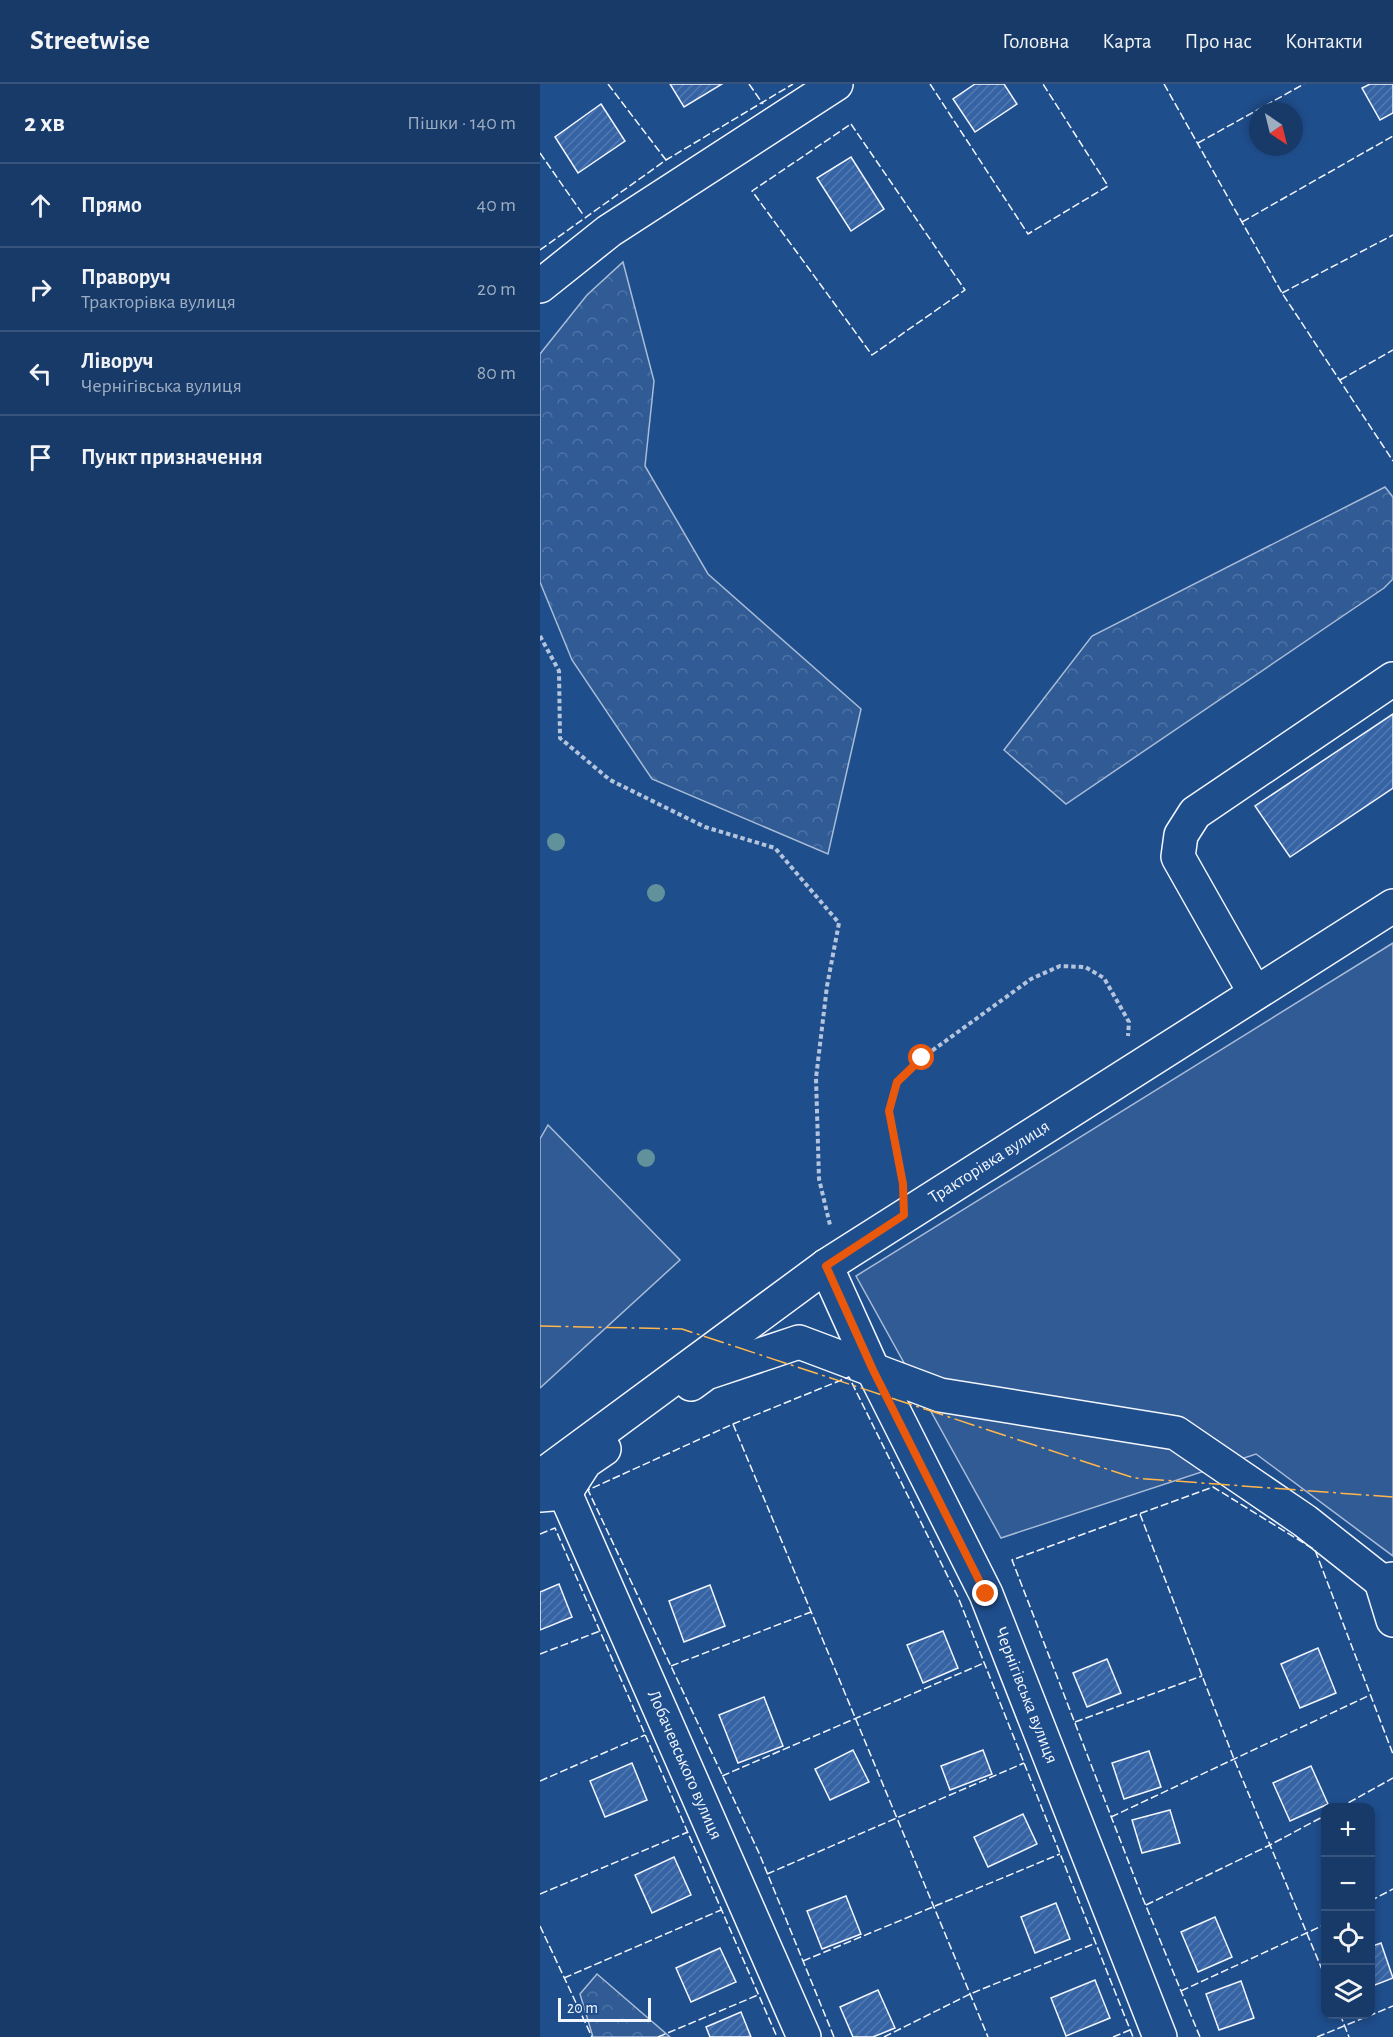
<!DOCTYPE html>
<html lang="uk">
<head>
<meta charset="utf-8">
<style>
	body { margin:0; font-family:"Alegreya Sans",sans-serif; background:#244571; color:#f1f3f6 }
	.controls { position:absolute; right:18px; bottom:18px; display:grid; overflow:hidden; border-radius:12px; box-shadow:0 3px 9px #0003 }
	.controls button { width:54px; height:54px; display:grid; place-items:center; padding:0; border:0; border-bottom:2px solid #36547d; background:#173a69; color:#f1f3f6; font:30px sans-serif }
	.compass { position:absolute; left:709px; top:18px; width:54px; height:54px; border-radius:50%; background:#173a69; box-shadow:0 3px 9px #0003; rotate:145deg }
	.scale { position:absolute; left:18px; bottom:15px; width:93px; box-sizing:border-box; padding-left:6px; border:3px solid #f2f6ff; border-top:0; font-size:16px; line-height:21px; white-space:nowrap; color:#f2f6ff; -webkit-text-stroke:4px #1f4e8c; paint-order:stroke }
	.stop { position:absolute; width:18px; height:18px; margin:-14px; border:4px solid #ea580c; border-radius:50%; background:#fff }
	.stop.end { background:#ea580c; border-color:#fff; box-shadow:0 2px 6px #0008 }
	.list { margin:0; padding:0; list-style:none }
	h2 { display:flex; justify-content:space-between; align-items:center; height:78px; margin:0; padding:0 24px; font-size:26px }
	h2 small { font-size:20px; font-weight:400; color:#9eadc0 }
	.list li { display:grid; grid-template-columns:39px 1fr auto; gap:18px; align-items:center; box-sizing:border-box; height:84px; padding:0 24px; border-top:2px solid #36547d }
	.list b { display:block; font-size:22px; white-space:nowrap }
	.list p { margin:0; font-size:20px; white-space:nowrap; color:#9eadc0 }
	.list em { font-size:20px; font-style:normal; color:#9eadc0 }
	.icon { flex:none; width:33px; height:33px; fill:none; stroke:currentColor; stroke-width:2; stroke-linecap:round; stroke-linejoin:round }
	.map { position:relative; flex:none; width:853px; height:1953px; overflow:hidden }
	header { display:flex; align-items:center; gap:36px; box-sizing:border-box; height:84px; padding:0 30px; background:#173a69; border-bottom:2px solid #36547d }
	header strong { font-size:28px }
	nav { display:flex; gap:33px; margin-inline-start:auto; font-size:21px }
	main { display:flex }
	aside { flex:1; background:#173a69 }
	.map>svg:first-child { display:block }
	.built { fill:#305b95; stroke:#a8bbd7; stroke-width:1.5 }
	.forest { fill:url(#forest-crowns); stroke:#a8bbd7; stroke-width:1.5 }
	.building { fill:url(#building-hatch); stroke:#f2f6ff; stroke-width:1.5 }
	.lines { fill:none; stroke-linecap:round; stroke-linejoin:round }
	.minor-casing { stroke:#f2f6ff; stroke-width:36 }
	.path { stroke:#b3c4dc; stroke-width:4; stroke-dasharray:4.5 3; stroke-linecap:butt }
	.minor { stroke:#1f4e8c; stroke-width:33 }
	.fence { stroke:#f2f6ff; stroke-width:1.5; stroke-dasharray:8 3; stroke-linecap:butt }
	.power { stroke:#ffb74d; stroke-width:1.5; stroke-dasharray:21 4.5 3 4.5; stroke-linecap:butt }
	.tree { fill:#61919a }
	.route { stroke:#ea580c; stroke-width:8 }
	.labels { text-anchor:middle; dominant-baseline:central; stroke-width:4.5; stroke-linejoin:round; paint-order:stroke }
	.street-label { font-size:18px; fill:#f2f6ff; stroke:#1f4e8c }
</style>
</head>
<body>
<header>
<strong>Streetwise</strong>
<nav><a>Головна</a><a>Карта</a><a>Про нас</a><a>Контакти</a></nav>
</header>
<main>
<aside>
<h2>2 хв<small>Пішки · 140 m</small></h2>
<ul class="list">
<li><svg class="icon" aria-label="ahead" viewBox="0 0 24 24"><path d="M12 20V5M6 11l6-6 6 6"/></svg><div><b>Прямо</b></div><em>40 m</em></li>
<li><svg class="icon" aria-label="right" viewBox="0 0 24 24"><path d="M7 20v-9h11M14 6l5 5-5 5"/></svg><div><b>Праворуч</b><p>Тракторівка вулиця</p></div><em>20 m</em></li>
<li><svg class="icon" aria-label="left" viewBox="0 0 24 24"><path d="M17 20v-9H6M10 6l-5 5 5 5"/></svg><div><b>Ліворуч</b><p>Чернігівська вулиця</p></div><em>80 m</em></li>
<li><svg class="icon" aria-label="arrive" viewBox="0 0 24 24"><path d="M6 21V4h12l-3 4 3 4H6"/></svg><div><b>Пункт призначення</b></div></li>
</ul>
</aside>
<div class="map">
<svg width="853" height="1953" viewBox="0 0 853 1953">
	<defs>
		<pattern id="forest-crowns" width="20" height="18" patternUnits="userSpaceOnUse" patternTransform="scale(1.5)"><rect width="20" height="18" fill="#305b95"/><path d="M2 6a3 3 0 1 1 6 0M12 15a3 3 0 1 1 6 0" fill="none" stroke="#4e73a5"/></pattern>
		<pattern id="building-hatch" width="6" height="6" patternUnits="userSpaceOnUse" patternTransform="scale(1.5)"><rect width="6" height="6" fill="#3563a3"/><path d="M-1 1l2-2M0 6l6-6M5 7l2-2" fill="none" stroke="#537ab1"/></pattern>
	</defs>
	<rect width="100%" height="100%" fill="#1f4e8c"/>
	<g class="built">
		<polygon points="853,859 853,1472 716,1370 461,1454 316,1192"/>
		<polygon points="8,1041 140,1176 0,1304 0,1055"/>
	</g>
	<g class="forest">
		<polygon points="83,178 114,297 105,382 168,490 321,625 288,770 112,695 32,576 0,498 0,270 47,211"/>
		<polygon points="845,403 853,413 853,495 844,504 526,720 464,666 552,552"/>
		<polygon points="57,1890 130,1953 53,1953 40,1910"/>
	</g>
	<g class="building">
		<polygon points="130,0 182,0 144,23"/>
		<polygon points="435,0 464,0 477,20 435,48 413,15"/>
		<polygon points="830,0 853,0 853,29 840,36 822,4"/>
		<polygon points="61,20 85,57 38,89 15,53"/>
		<polygon points="311,73 344,125 311,147 277,94"/>
		<polygon points="853,630 853,704 750,773 715,722"/>
		<polygon points="19,1500 32,1533 0,1546 0,1508"/>
		<polygon points="170,1501 185,1542 144,1558 129,1517"/>
		<polygon points="403,1547 418,1584 383,1599 367,1561"/>
		<polygon points="778,1564 796,1609 760,1624 741,1580"/>
		<polygon points="567,1575 581,1609 547,1623 533,1589"/>
		<polygon points="224,1613 243,1662 198,1679 179,1631"/>
		<polygon points="313,1666 329,1698 290,1716 275,1685"/>
		<polygon points="443,1666 452,1690 410,1706 401,1682"/>
		<polygon points="609,1667 621,1703 584,1715 572,1679"/>
		<polygon points="92,1679 107,1716 65,1733 50,1697"/>
		<polygon points="771,1682 788,1720 750,1737 733,1699"/>
		<polygon points="630,1726 640,1759 602,1769 592,1736"/>
		<polygon points="483,1730 497,1760 448,1783 434,1753"/>
		<polygon points="134,1773 151,1811 112,1829 95,1791"/>
		<polygon points="306,1812 321,1850 282,1865 267,1827"/>
		<polygon points="516,1819 530,1855 495,1869 481,1833"/>
		<polygon points="675,1833 692,1873 658,1888 641,1848"/>
		<polygon points="841,1859 853,1894 830,1903 830,1863"/>
		<polygon points="180,1864 196,1898 151,1918 136,1884"/>
		<polygon points="555,1896 570,1934 526,1952 511,1914"/>
		<polygon points="701,1897 714,1934 679,1946 666,1910"/>
		<polygon points="338,1906 355,1944 333,1953 313,1953 300,1923"/>
		<polygon points="201,1928 211,1953 170,1953 166,1943"/>
	</g>
	<g class="lines">
		<g class="minor-casing">
			<g id="minor">
				<polyline points="0,202 69,147 296,0"/>
				<polyline points="715,909 638,773 641,751 655,729 853,595"/>
				<path id="s1" d="M286 1182 333 1286 446 1510 620 1953"/>
				<polyline points="151,1300 166,1289 259,1258 400,1311 636,1349 765,1437 841,1497 853,1495"/>
				<path id="s2" d="M0 1393 286 1182 853 822"/>
				<path id="s3" d="M25 1409 264 1953"/>
				<polyline points="0,1411 25,1409 45,1378 64,1365"/>
				<polyline points="841,1497 853,1536"/>
			</g>
		</g>
		<g class="path">
			<polyline points="0,552 19,587 20,654 70,696 165,743 235,764 299,839 287,902 276,994 279,1095 290,1141"/>
			<polyline points="362,1098 349,1027 356,998 382,974 491,895 520,882 545,883 564,894 589,938 588,952"/>
		</g>
		<use href="#minor" class="minor"/>
		<g class="fence">
			<polyline points="68,0 126,76"/>
			<polyline points="209,0 223,20"/>
			<polyline points="390,0 488,150 568,102 503,0"/>
			<polyline points="624,0 742,209 853,377"/>
			<polygon points="311,40 425,206 332,271 212,107"/>
			<polyline points="658,59 764,0"/>
			<polyline points="0,69 44,132"/>
			<polyline points="702,138 853,52"/>
			<polyline points="0,166 126,76 253,0"/>
			<polyline points="742,209 853,151"/>
			<polyline points="800,296 853,266"/>
			<polyline points="193,1340 448,1953"/>
			<polyline points="600,1430 694,1675 786,1895"/>
			<polyline points="0,1450 15,1444 237,1953"/>
			<polyline points="0,1570 60,1547"/>
			<polyline points="131,1582 271,1528"/>
			<polyline points="535,1638 662,1592"/>
			<polyline points="182,1692 444,1579"/>
			<polyline points="0,1697 105,1651"/>
			<polyline points="799,1724 853,1694"/>
			<polyline points="571,1733 830,1611"/>
			<polyline points="227,1790 484,1679"/>
			<polyline points="0,1810 148,1748"/>
			<polyline points="830,1817 853,1805"/>
			<polyline points="606,1821 730,1761 786,1731"/>
			<polyline points="0,1842 52,1953"/>
			<polyline points="263,1877 520,1770"/>
			<polyline points="24,1894 181,1826"/>
			<polyline points="641,1907 786,1840"/>
			<polyline points="800,1930 809,1953"/>
			<polyline points="118,1953 218,1911"/>
			<polyline points="294,1953 219,1769 48,1406 193,1340 309,1293 418,1513 593,1953"/>
			<polyline points="344,1953 430,1910 556,1859"/>
			<polyline points="573,1953 590,1946"/>
			<polyline points="660,1953 601,1810 472,1476 673,1403 775,1466 853,1670"/>
			<polyline points="777,1953 853,1922"/>
		</g>
		<polyline class="power" points="0,1242 142,1245 594,1394 853,1413"/>
	</g>
	<g class="tree">
		<circle cx="16" cy="758" r="9"/>
		<circle cx="116" cy="809" r="9"/>
		<circle cx="106" cy="1074" r="9"/>
	</g>
	<g class="lines">
		<polyline class="route" points="382,974 357,998 349,1027 363,1100 364,1131 286,1182 333,1286 446,1510"/>
	</g>
	<g class="labels">
		<g class="street-label">
			<text stroke="none"><textPath href="#s2" startOffset="549">Тракторівка вулиця</textPath></text>
			<text stroke="none"><textPath href="#s1" startOffset="474">Чернігівська вулиця</textPath></text>
			<text stroke="none"><textPath href="#s3" startOffset="297">Лобачевського вулиця</textPath></text>
		</g>
	</g>
</svg>
<div class="controls">
<button>+</button>
<button>−</button>
<button><svg class="icon" aria-label="locate" viewBox="0 0 24 24"><circle cx="12" cy="12" r="6"/><path d="M12 2v4M12 18v4M2 12h4M18 12h4"/></svg></button>
<button><svg class="icon" aria-label="layers" viewBox="0 0 24 24"><path d="M12 4l9 5-9 5-9-5zM3 14l9 5 9-5"/></svg></button>
</div>
<svg class="compass" viewBox="-18 -18 36 36"><path d="M0-13l5 13h-10z" fill="#e53935"/><path d="M0 13l5-13h-10z" fill="#9eadc0"/></svg>
<div class="scale">20 m</div>
<div class="stop" style="left:382px;top:974px"></div>
<div class="stop end" style="left:446px;top:1510px"></div>
</div>
</main>
</body>
</html>
